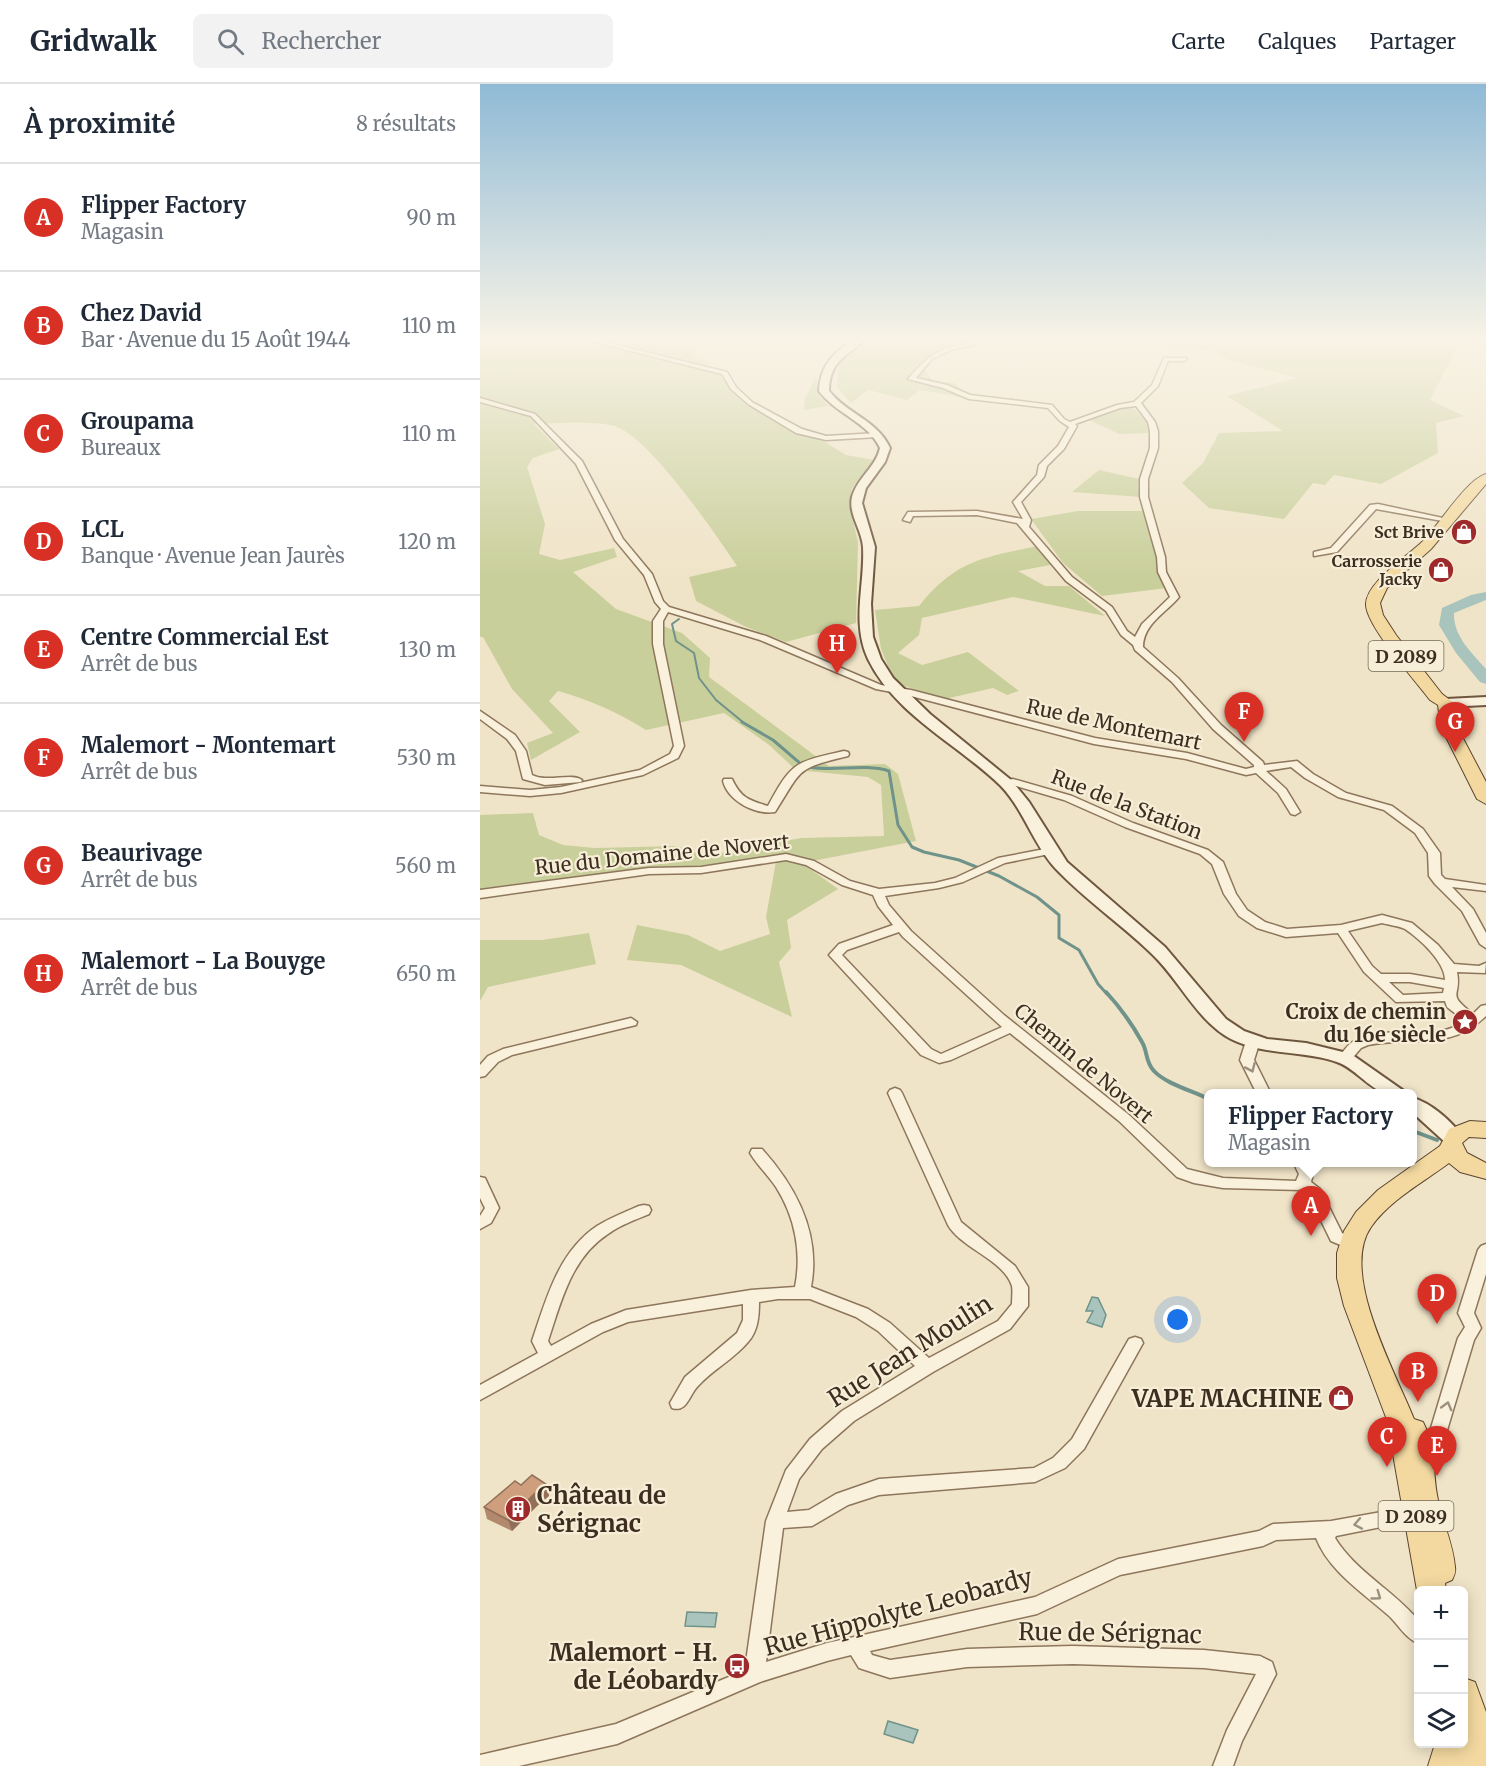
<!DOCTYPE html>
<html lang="fr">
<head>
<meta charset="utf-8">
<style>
	body { margin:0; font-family:Merriweather,serif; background:#f2f2f3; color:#1f2937 }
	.controls { position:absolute; right:18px; bottom:18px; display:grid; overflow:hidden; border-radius:9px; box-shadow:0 3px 15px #0003 }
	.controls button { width:54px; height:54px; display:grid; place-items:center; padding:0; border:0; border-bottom:2px solid #e0e1e3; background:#fff; color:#1f2937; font:30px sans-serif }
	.you { position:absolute; left:698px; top:1236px; width:21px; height:21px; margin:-15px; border:4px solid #fff; border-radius:50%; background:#1a73e8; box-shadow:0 0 0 9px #1a73e833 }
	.badge { display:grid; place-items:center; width:39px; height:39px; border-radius:50%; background:#d93025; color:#fff; font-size:20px; font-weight:700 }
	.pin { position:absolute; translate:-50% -50px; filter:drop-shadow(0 2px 3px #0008) }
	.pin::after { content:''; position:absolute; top:32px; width:21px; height:18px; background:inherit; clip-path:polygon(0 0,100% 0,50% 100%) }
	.popup { position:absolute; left:724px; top:1005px; width:213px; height:78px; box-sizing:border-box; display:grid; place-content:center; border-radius:9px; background:#fff; filter:drop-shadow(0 2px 4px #0005); font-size:20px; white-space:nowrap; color:#747a83 }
	.popup b { font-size:22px; color:#1f2937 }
	.popup::after { content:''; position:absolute; left:50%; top:100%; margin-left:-12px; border:12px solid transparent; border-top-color:#fff }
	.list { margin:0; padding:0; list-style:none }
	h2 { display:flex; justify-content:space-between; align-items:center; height:78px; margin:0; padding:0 24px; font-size:26px }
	h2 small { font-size:20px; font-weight:400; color:#747a83 }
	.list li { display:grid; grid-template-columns:39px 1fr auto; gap:18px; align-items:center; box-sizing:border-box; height:108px; padding:0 24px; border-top:2px solid #e0e1e3 }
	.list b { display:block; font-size:22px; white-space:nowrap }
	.list p { margin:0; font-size:20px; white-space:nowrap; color:#747a83 }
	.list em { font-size:20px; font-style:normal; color:#747a83 }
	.icon { flex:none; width:33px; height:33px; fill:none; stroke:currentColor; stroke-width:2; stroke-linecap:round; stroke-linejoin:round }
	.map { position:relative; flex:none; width:1006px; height:1682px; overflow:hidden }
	header { display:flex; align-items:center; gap:36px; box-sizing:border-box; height:84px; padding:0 30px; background:#fff; border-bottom:2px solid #e0e1e3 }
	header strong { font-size:28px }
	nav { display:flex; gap:33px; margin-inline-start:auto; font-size:21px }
	.search { width:420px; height:54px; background:#f2f2f3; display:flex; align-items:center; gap:15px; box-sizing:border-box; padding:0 21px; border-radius:9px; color:#747a83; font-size:22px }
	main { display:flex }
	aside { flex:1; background:#fff }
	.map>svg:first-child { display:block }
	.green { fill:#c9cf9b }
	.water { fill:#a9c4bc; stroke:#6f938a; stroke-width:1.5 }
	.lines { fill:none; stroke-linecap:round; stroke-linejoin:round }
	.stream-far2 { stroke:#6f938a; stroke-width:2 }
	.stream-far1 { stroke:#6f938a; stroke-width:3 }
	.stream { stroke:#6f938a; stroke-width:4 }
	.river { fill:#a9c4bc; fill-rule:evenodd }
	.street-casing { stroke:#8d765c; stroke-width:3 }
	.secondary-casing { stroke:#6f573f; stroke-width:4 }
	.primary-casing { stroke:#5b4430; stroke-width:2 }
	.street { fill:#faf1dc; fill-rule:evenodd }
	.secondary { fill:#faf1dc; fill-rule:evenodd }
	.primary { fill:#f3d9a0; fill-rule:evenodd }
	.wall { fill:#b2896c }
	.shaded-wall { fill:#916f58 }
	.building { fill:#cf9f7d; stroke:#916f58; stroke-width:1.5 }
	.oneway { stroke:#9c907e }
	.labels { text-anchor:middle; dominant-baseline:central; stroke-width:4.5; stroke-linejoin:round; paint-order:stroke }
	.far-poi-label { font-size:16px; font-weight:bold; fill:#3d2e20; stroke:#f7eed8; text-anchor:end }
	.shield { fill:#f7eed8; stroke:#756857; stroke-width:1.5 }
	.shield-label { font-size:18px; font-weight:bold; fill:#3d2e20 }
	.street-label { font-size:20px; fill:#3d2e20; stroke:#f7eed8 }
	.poi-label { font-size:20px; font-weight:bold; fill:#3d2e20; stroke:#f7eed8; text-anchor:end }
	.near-street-label { font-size:24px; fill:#3d2e20; stroke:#f7eed8 }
	.near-poi-label { font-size:24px; font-weight:bold; fill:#3d2e20; stroke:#f7eed8; text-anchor:end }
</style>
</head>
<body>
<header>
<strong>Gridwalk</strong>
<div class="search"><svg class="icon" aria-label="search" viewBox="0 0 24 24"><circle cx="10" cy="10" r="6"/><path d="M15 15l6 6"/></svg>Rechercher</div>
<nav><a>Carte</a><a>Calques</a><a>Partager</a></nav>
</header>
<main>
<aside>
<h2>À proximité<small>8 résultats</small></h2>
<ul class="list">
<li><span class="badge">A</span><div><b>Flipper Factory</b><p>Magasin</p></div><em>90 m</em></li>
<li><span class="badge">B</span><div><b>Chez David</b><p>Bar · Avenue du 15 Août 1944</p></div><em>110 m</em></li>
<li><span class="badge">C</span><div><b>Groupama</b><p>Bureaux</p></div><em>110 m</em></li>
<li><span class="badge">D</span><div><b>LCL</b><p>Banque · Avenue Jean Jaurès</p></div><em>120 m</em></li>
<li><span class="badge">E</span><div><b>Centre Commercial Est</b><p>Arrêt de bus</p></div><em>130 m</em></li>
<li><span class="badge">F</span><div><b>Malemort - Montemart</b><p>Arrêt de bus</p></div><em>530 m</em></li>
<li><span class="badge">G</span><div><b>Beaurivage</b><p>Arrêt de bus</p></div><em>560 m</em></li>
<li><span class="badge">H</span><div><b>Malemort - La Bouyge</b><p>Arrêt de bus</p></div><em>650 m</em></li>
</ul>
</aside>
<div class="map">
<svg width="1006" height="1682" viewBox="0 0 1006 1682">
	<rect width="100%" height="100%" fill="#f0e4c8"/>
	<g class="green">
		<path d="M0 256H222L211 269 213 273 231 278 225 281 171 269 237 288 254 308 275 324 317 349 340 355 366 371 394 376 372 405 369 420 378 458 376 539 306 558 266 543 216 517 209 493 257 482C234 448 172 357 137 343 118 336 74 340 54 340L79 365 53 374 47 383 65 440 59 470 80 476 134 464 137 473 93 488 136 525 202 549 230 574 229 593 349 682 405 680 418 690 436 757 322 779 358 805 307 836 311 864 299 878 312 933 201 881 147 876 157 841 208 851 240 867 290 850 286 833 297 772 221 783 178 782 0 805V731L53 729 59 751 83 761 115 764 197 762 225 772 321 754 404 752 401 701 388 693 316 686 288 660 244 629 166 646C139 629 110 616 78 607L69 617 100 648 51 676 47 659 73 649 32 605 3 553H0Z"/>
		<polygon points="395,256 520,256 495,258 467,265 442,282 452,296 474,299 493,315 440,306 427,316 388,306 371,319 357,303 359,280 380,262"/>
		<polygon points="678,256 981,256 950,316 984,332 956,339 958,369 901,400 854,391 845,401 833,399 804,435 729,424 702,399 723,379 739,349 803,347 747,312 817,294 747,275 734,267 688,263"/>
		<polygon points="336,293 340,313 348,322 324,326 325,314"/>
		<polygon points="642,322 652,322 666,338 669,349 639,350 607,335"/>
		<polygon points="619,386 659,395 658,403 661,413 592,408"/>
		<polygon points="598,427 665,427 679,487 687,504 622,512 583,479 551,435"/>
		<path d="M557 462 570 481 538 487 565 502H589L625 532 533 513 442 534 439 551 418 569 442 581 488 568 539 607 527 611 513 604 465 615 415 599 401 565 395 526 439 522C476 476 503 474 557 462Z"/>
		<polygon points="109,849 116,880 8,903 0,917 0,856 62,856"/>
	</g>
	<g class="water">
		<polygon points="612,1213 618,1214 626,1231 622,1243 607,1238 613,1227 606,1227"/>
		<polygon points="207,1528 237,1529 235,1543 205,1542"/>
		<polygon points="408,1637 438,1646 433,1659 404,1650"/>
	</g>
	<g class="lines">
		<polyline class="stream-far2" points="199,535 192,540 196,557 214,569 219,594 236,616 264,639"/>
		<g class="stream-far1">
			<polyline points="262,638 293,656 322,681"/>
			<path d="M329 683C355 688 383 679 409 687L418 741 432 763 444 768 479 776 519 792 557 813 579 831V854L599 866 618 900 627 910"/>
		</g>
		<g class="stream">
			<path d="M626 908C640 923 652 940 662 958 668 968 665 978 674 987 686 1000 713 1007 729 1015"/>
			<polyline points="933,1047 957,1056"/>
		</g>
		<path class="river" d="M1006 508V516L974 529C973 552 992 569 1006 585V600L1000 598 976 569 959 541 962 524 991 511Z"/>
		<g class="street-casing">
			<g id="street">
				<polygon points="107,256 116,256 247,288 256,303 272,318 322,345 346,352 398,349 402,351 398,353 346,356 316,349 268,320 251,305 242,290"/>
				<path d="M502 256H513L471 266 452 275 436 294 467 301 490 311 572 321 584 335 590 338 637 321 654 318 672 301 684 274H706L707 275 704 277H688L678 302 661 319 675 338 678 347V364L668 395V413L685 473 686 488 699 513C686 529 663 540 663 563L698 594 741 641 783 678 784 681 817 677 833 690 866 709 912 722 943 745 960 769 961 791 965 795 1006 801V807L972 803 993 825 1006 849V864L1000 860 982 827 955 800 949 792 948 769 935 749 904 726 858 713 825 694 811 683 786 687 806 705 820 728 815 731 811 730 798 709 776 689 766 691 706 675 614 660 427 611 396 605 280 556 188 528 183 537V560L204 662 198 674 163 691 81 709 50 712 0 708V702L50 706 81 703 160 686 190 670 194 662 173 560V537L181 525 175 518 164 491 135 456 96 380 51 332 0 318V314L55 330 102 377 143 455 172 490 183 517 189 523 286 552 401 601 431 606 615 654 707 669 766 685 774 683V681L733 645 692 598 655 566 653 561 641 551 626 527 586 497 537 439 497 431 433 432 430 438 423 436 428 428H431L497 427 543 435 533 418 557 391 559 381 578 362 589 343 580 337 568 324 489 315 463 304 428 295C453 265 465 263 502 256ZM656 322 668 338 670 347V364L660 395V413L677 473 678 488 690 513 662 540 655 553 647 547 632 523 592 493 549 443 551 436 541 418 564 393 567 382 584 365 597 342 595 340 640 324Z"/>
				<polygon points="898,420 972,436 968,438 896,425 857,468 834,472 834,468 851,464 890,421"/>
				<path d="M0 627 35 651 46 667 52 691C68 699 91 688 102 696L101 698 65 701 43 695 36 667 27 655 0 635Z"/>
				<path d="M364 667 368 668 369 670 368 672C315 685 323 684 295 728 275 731 248 717 243 697L244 695H252C261 714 268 716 288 722 312 677 316 678 364 667Z"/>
				<path d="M533 695 592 712 653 739 728 766 743 778 756 810 767 826 785 838 807 845 861 841 902 831 932 839 958 861 974 880 999 882 1006 879 1005 889 977 888C982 914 965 908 993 930L1001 922 1006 921V932C969 968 933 952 888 961L881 964 870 977H860L858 974C863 968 868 960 874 957 905 938 954 960 985 937L967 923 965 917 916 918 884 888 858 849 806 853 777 844 759 832 744 810 732 780 720 770 645 743 584 716 533 701H522L521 699 522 697ZM902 839C909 841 919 842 925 845 940 855 965 878 965 896L930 890H901L892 882 868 847ZM909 898H930L964 904 963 909 923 911Z"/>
				<path d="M570 764 574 765 576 767 574 769 525 779 483 798 459 804 405 812 409 821 431 847 524 931 649 1031 707 1085 743 1094 816 1097 819 1090 813 1078H827L833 1090 831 1098 840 1105 862 1149 875 1155 878 1159 875 1163 870 1165 851 1157 829 1112 822 1106 743 1104 714 1099 697 1093 639 1037 530 949 471 976 459 979 441 971 349 871 359 860 413 841 398 822 393 811 362 801 326 781 306 776 221 789 169 790 0 814V806L169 784 221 783 306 770 334 777 370 797 399 805 455 799 475 794 518 774ZM419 848 423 853 522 943 461 970 451 965 362 871 367 866Z"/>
				<polygon points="151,934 157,938 156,941 32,971 18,978 5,992 0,993 0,981 8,972 23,965"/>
				<polygon points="773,953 780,957 774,976 791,1010 777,1010 760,976 766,957"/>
				<path d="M415 1004 420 1006 422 1009 481 1138 535 1182 548 1203V1222L530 1245 453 1288 374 1337 342 1365 319 1395 307 1428 329 1426 356 1410 399 1395 554 1384 573 1374 592 1355 649 1255 655 1253 661 1255 663 1259 604 1365 585 1384 555 1398 399 1411 368 1421 332 1442 303 1444 286 1578 347 1559 555 1513 638 1475 779 1447 793 1440 851 1437 935 1422 941 1425 944 1430 941 1435 856 1452 855 1454C876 1488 913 1506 938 1536V1559C926 1555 918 1540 908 1531 882 1508 849 1487 836 1454L796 1456 783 1462 640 1491 557 1530 390 1567 392 1571 410 1576 487 1565 593 1562 724 1566 780 1572 792 1578 796 1590 762 1657 753 1682H733L747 1646 776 1590 724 1584 593 1580 487 1583 410 1594 379 1584 371 1571 347 1577 280 1598 137 1660 39 1682H0V1671L136 1640 268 1585 266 1578 286 1437 306 1386 330 1355 362 1327 435 1282 398 1247 376 1233 330 1215H298L279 1218C279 1232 278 1247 268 1258 254 1275 232 1286 218 1302 209 1311 207 1329 192 1324L190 1319 205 1293 257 1249 263 1236V1220L148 1238 123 1248 0 1316V1301L58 1269 52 1257C66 1216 78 1168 117 1142 130 1134 145 1128 159 1122L164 1121 169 1122 171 1126 169 1130C155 1136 140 1141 128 1150 91 1174 81 1218 68 1257L71 1262 111 1240 146 1226 271 1206 315 1203C322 1168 315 1133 296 1103 288 1091 277 1081 270 1069L272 1065H282C317 1104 341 1150 331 1203L388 1225 410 1239 449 1274 518 1237 532 1220C532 1214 533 1208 532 1202 524 1176 481 1164 468 1141L408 1009 410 1006Z"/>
				<polygon points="0,1093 5,1094 19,1124 11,1139 0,1145 0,1132 5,1124 0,1114"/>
				<path d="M1006 1160V1190L994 1229 1001 1244 994 1256 962 1363 959 1368 941 1378 935 1376 932 1371C936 1363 945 1362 948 1354L978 1254 985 1243 978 1229 998 1166 1001 1162Z"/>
			</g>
		</g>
		<g class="secondary-casing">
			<g id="secondary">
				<path d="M375 256H385C366 272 349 278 349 307 367 330 397 336 410 364L405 378 386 404 382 419 395 463 391 520 393 553 401 575 413 594 450 630 531 696 549 718 587 778 685 863 746 935 764 947 787 955 826 959 871 970 928 1010C921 1010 911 1011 905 1009 887 1003 875 984 857 978 823 966 785 972 751 955 717 937 699 895 671 869 641 840 604 815 575 784 553 760 544 726 521 702 478 660 415 631 388 575 371 538 385 501 383 463 382 446 368 430 372 413 377 394 396 383 400 364 388 338 356 330 339 307 340 282 354 267 375 256Z"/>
				<polygon points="1006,613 1006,621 966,623 959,619 966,615"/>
				<path d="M933 1014C951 1019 973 1038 983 1054L980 1059H966L933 1029Z"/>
			</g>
		</g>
		<g class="primary-casing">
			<g id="primary">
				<path d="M1006 390V400L951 465 907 504 900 519 903 531 916 551 962 610 974 619 977 643 1006 698V720L997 715 961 643 958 621 950 616C936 597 887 543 886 521 885 499 928 472 943 457 959 441 986 396 1006 390Z"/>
				<path d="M990 1037 1006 1038V1054L989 1053 982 1059 987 1069 1006 1079V1095L980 1088 969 1079C942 1099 910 1116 891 1143 859 1189 916 1289 934 1335L943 1338C957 1366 952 1383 957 1411 961 1436 973 1458 975 1483 976 1489 974 1492 972 1496L965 1499 966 1506H938V1512L907 1336 864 1222 857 1194V1169L864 1147 876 1128 898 1106 960 1062 969 1045Z"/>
				<polygon points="984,1594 995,1598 1006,1628 1006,1682 948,1682 955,1660 984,1660"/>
			</g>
		</g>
		<use href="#street" class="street"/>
		<use href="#secondary" class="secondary"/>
		<use href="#primary" class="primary"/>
	</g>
	<polygon class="wall" points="66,1400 69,1412 57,1422 32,1447 7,1435 4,1423 41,1401"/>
	<polygon class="shaded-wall" points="66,1400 69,1412 57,1422 32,1447 28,1436 54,1410"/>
	<polygon class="building" points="52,1391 66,1400 54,1410 28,1436 4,1423 35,1397 41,1401"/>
	<defs><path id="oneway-chevron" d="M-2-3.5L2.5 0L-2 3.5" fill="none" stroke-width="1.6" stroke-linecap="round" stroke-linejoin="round" transform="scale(1.5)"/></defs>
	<g class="oneway">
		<use href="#oneway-chevron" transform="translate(771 984) rotate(66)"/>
		<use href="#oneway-chevron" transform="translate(967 1322) rotate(-75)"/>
		<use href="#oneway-chevron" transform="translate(878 1440) rotate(169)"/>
		<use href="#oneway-chevron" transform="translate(897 1512) rotate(36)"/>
	</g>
	<linearGradient id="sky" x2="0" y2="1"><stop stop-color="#8fbad6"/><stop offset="0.52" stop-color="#f8f3e6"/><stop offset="1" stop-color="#f8f3e6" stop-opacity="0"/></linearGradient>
	<rect width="1006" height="491" fill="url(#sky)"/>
	<defs>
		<g id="shop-disc" transform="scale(1.35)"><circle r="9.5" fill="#9e2a2b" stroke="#f7eed8"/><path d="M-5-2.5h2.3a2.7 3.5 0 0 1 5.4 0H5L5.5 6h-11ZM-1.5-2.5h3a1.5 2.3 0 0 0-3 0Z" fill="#fff"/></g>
		<g id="sight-disc" transform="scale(1.35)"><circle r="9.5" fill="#9e2a2b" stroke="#f7eed8"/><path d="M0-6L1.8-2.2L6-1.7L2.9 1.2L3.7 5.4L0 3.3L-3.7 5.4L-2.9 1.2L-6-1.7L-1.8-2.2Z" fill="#fff"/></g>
		<g id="building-disc" transform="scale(1.35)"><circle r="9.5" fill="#9e2a2b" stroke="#f7eed8"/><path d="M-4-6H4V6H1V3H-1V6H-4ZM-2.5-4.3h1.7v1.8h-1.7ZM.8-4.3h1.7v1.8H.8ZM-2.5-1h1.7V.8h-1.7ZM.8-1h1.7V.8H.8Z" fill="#fff"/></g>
		<g id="bus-disc" transform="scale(1.35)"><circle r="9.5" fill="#9e2a2b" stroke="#f7eed8"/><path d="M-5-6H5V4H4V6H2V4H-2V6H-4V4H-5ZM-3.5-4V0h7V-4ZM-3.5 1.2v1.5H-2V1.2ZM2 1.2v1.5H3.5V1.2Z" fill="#fff"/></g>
	</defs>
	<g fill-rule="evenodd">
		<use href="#shop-disc" x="984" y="448"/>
		<use href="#shop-disc" x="961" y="486"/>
		<use href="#sight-disc" x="985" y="938"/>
		<use href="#shop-disc" x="861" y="1314"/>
		<use href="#building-disc" x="38" y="1425"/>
		<use href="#bus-disc" x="257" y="1582"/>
	</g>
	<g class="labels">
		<g class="far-poi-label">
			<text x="964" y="448">Sct Brive</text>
			<text x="942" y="477">Carrosserie<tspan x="942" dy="18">Jacky</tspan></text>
		</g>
		<g class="shield">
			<rect x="888.5" y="557" width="75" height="30" rx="4.5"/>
			<rect x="898.5" y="1417" width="75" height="30" rx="4.5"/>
		</g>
		<g class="shield-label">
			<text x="926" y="572">D 2089</text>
			<text x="936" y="1432">D 2089</text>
		</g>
		<g class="street-label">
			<text transform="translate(634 640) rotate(12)">Rue de Montemart</text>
			<text transform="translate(647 720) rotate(21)">Rue de la Station</text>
			<text transform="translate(182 770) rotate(-6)">Rue du Domaine de Novert</text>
			<text transform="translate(604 979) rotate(40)">Chemin de Novert</text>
		</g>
		<g class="poi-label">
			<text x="966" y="927">Croix de chemin<tspan x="966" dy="23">du 16e siècle</tspan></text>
		</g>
		<g class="near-street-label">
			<text transform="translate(430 1267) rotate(-32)">Rue Jean Moulin</text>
			<text transform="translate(418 1528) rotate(-15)">Rue Hippolyte Leobardy</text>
			<text transform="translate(630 1549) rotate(1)">Rue de Sérignac</text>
		</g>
		<g class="near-poi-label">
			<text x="842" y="1314">VAPE MACHINE</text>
			<text x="57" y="1411" text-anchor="start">Château de<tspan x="57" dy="28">Sérignac</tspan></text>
			<text x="238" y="1568">Malemort - H.<tspan x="238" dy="28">de Léobardy</tspan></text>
		</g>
	</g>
</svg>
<div class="controls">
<button>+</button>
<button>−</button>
<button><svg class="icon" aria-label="layers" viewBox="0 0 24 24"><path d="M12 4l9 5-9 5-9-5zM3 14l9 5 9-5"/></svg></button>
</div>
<div class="you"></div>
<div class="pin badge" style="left:831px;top:1152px">A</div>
<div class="popup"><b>Flipper Factory</b>Magasin</div>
<div class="pin badge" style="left:938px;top:1318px">B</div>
<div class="pin badge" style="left:907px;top:1383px">C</div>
<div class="pin badge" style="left:957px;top:1240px">D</div>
<div class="pin badge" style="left:957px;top:1392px">E</div>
<div class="pin badge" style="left:764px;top:658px">F</div>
<div class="pin badge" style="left:975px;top:668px">G</div>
<div class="pin badge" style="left:357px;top:590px">H</div>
</div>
</main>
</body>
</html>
